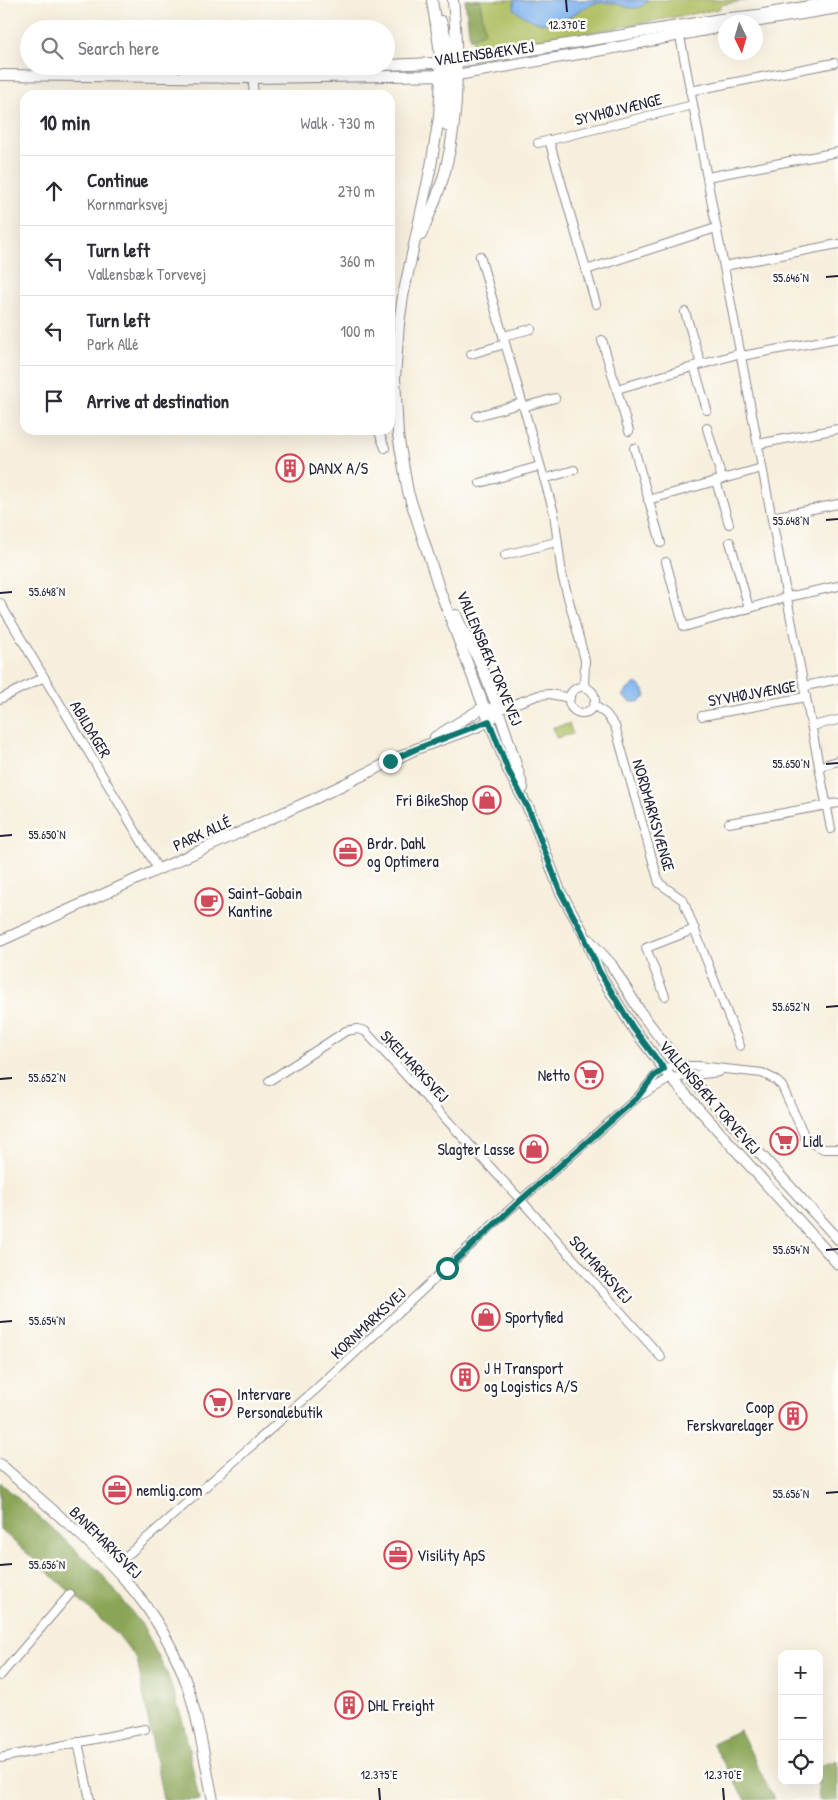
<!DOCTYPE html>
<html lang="en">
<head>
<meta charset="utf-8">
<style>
	body { margin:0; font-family:"Patrick Hand",sans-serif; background:#f2f2f3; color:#2b2b33 }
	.controls { position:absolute; right:15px; bottom:15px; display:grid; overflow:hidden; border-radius:10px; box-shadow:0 5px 20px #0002 }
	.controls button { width:45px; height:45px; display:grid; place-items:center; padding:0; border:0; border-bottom:1px solid #e1e1e2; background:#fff; color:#2b2b33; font:25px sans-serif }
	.compass { position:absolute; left:718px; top:15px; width:45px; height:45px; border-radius:50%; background:#fff; box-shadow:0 5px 20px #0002; rotate:175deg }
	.stop { position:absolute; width:15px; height:15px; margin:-11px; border:4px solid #0f766e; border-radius:50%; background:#fff }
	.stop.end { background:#0f766e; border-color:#fff; box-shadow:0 1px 5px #0008 }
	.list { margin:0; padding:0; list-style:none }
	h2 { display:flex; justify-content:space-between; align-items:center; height:65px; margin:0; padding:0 20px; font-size:21px }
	h2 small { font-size:16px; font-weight:400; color:#7c7c81 }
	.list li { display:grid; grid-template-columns:32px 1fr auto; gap:15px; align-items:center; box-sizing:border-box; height:70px; padding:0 20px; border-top:1px solid #e1e1e2 }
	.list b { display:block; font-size:19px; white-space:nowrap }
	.list p { margin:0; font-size:16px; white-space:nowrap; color:#7c7c81 }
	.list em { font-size:16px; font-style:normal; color:#7c7c81 }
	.icon { flex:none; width:28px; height:28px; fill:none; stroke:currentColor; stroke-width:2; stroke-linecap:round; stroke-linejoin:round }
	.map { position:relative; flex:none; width:838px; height:1800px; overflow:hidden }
	.search { position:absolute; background:#fff; box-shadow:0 5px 20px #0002; left:20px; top:20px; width:375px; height:55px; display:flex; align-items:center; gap:12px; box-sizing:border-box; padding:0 18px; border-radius:28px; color:#7c7c81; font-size:19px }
	.panel { position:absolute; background:#fff; box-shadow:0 5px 20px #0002; left:20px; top:90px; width:375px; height:345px; border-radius:15px }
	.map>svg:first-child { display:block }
	.green { fill:#aebe61; stroke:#68704e }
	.forest { fill:#8aa557; stroke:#566449 }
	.water { fill:#81b4ee; stroke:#526b94 }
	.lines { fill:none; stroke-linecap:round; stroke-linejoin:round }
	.minor-casing { stroke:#8c888c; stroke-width:10 }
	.tertiary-casing { stroke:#8c888c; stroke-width:12 }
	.minor { stroke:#fff; stroke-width:8 }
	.tertiary { stroke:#fff; stroke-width:10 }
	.route { stroke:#0f766e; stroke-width:6 }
	.ticks { fill:none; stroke:#22223b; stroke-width:2 }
	.labels { text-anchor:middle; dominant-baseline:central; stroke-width:5; stroke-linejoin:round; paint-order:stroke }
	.street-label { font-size:16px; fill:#22223b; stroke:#fdfcf7 }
	.poi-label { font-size:16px; fill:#22223b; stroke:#fdfcf7; text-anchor:start }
	.ticks-label { font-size:12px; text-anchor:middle; fill:#22223b; stroke:#fdfcf7; stroke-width:5; stroke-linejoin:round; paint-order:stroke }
</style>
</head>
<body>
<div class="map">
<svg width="838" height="1800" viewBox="0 0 838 1800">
	<rect width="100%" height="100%" fill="#fdfcf7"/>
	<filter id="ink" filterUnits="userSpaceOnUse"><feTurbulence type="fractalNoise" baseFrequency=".02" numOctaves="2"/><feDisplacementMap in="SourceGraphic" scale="10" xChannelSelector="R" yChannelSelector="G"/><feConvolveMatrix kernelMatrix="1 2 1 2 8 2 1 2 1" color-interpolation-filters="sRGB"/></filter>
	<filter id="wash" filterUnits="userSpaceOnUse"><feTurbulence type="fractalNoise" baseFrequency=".0096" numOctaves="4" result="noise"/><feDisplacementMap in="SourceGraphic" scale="20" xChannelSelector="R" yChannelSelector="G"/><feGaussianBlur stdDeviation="1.12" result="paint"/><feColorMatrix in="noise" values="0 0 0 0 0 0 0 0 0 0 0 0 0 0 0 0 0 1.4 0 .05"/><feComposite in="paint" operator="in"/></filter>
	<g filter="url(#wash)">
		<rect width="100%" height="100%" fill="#f7efdd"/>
		<g class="green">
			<polygon points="467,0 748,0 721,5 719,9 539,42 521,42 474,51"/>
			<polygon points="569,724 573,734 556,738 553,727"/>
		</g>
		<g class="forest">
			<polygon points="465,0 480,0 485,32 470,39"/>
			<polygon points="0,1482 100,1572 143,1626 168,1676 184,1725 199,1800 163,1800 137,1659 119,1636 0,1529"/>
			<polygon points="740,1730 774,1800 745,1800 712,1743"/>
			<polygon points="838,1760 838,1800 819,1800 818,1781 819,1781 819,1766"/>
		</g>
		<g class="water">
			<path d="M514 0H648C640 12 629 8 617 4 611 2 605 3 598 3 584 5 576 14 564 20 547 29 527 20 514 9Z"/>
			<path d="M636 683 644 690 646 697C638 704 631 704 623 696L627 690Z"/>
		</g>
	</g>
	<g filter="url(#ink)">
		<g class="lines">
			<g class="minor-casing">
				<g id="minor">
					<polyline points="679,31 831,829"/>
					<polyline points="252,75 254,95"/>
					<polyline points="690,91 834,63"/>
					<polyline points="549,140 596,304"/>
					<polyline points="538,143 693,105"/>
					<polyline points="707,177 838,152"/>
					<polyline points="480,256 554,513 562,575 585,660 584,687"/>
					<polyline points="724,266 838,244"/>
					<polyline points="586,270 716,228"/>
					<polyline points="685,312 701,364"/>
					<polyline points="503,336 531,329"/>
					<polyline points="602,340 629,431"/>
					<polyline points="471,354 505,344"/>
					<polyline points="742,356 838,338"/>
					<polyline points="694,366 707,410"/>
					<polyline points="617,389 741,353"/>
					<polyline points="523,407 555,398"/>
					<polyline points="477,416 522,403"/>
					<polyline points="707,428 722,479"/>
					<polyline points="378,430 385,448"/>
					<polyline points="758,444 838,429"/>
					<polyline points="634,448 661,543"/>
					<polyline points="544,479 574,470"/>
					<polyline points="716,481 729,524"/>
					<polyline points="480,483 540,466"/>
					<polyline points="648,500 762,468"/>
					<polyline points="772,517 838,504"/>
					<polyline points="730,542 749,608"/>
					<polyline points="505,555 556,542"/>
					<polyline points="666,562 684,627 788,597 838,586"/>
					<polyline points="0,603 158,869"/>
					<polyline points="805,686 838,679"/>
					<circle cx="582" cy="700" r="13"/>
					<polyline points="0,699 44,677"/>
					<polyline points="594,705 606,714 615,726 659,883 683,900 740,1046"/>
					<polyline points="498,710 539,695 550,694 570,698"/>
					<polyline points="702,716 806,697"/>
					<polyline points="812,726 838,720"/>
					<polyline points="820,766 838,761"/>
					<polyline points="729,823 838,803"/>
					<polyline points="665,996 646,948 695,929"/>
					<polyline points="269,1081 346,1031 357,1029 365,1031 518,1197 661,1357"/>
					<polyline points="643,1094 671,1078 719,1072"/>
					<polyline points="114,1567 315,1390 499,1219 637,1098 657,1074 664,1069 672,1066 698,1066 762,1073 774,1079 782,1086 805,1137 813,1144 824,1149 838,1149"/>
					<polyline points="0,1676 70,1594"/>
					<polyline points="78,1742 90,1800"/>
					<polyline points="0,1758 145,1729"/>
				</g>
			</g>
			<g class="tertiary-casing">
				<g id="tertiary">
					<polyline points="432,0 439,46 441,76 439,117 431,166 403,296 399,323 395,378 398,435 408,492 440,591 508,770 530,812"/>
					<polyline points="441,21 447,41 449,63 452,68"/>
					<polyline points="754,22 838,8"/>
					<polyline points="386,65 457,62 721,19 758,15 838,1"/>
					<polyline points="186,71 327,66"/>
					<polyline points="445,71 448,75 447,126"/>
					<polyline points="0,75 252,78 457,75 614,48 726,26"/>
					<path d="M421 235C430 213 441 190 446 167 460 113 458 55 453 0"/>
					<path d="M456 615C462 629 470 643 477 657 496 699 510 743 523 788"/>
					<polyline points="435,737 479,710 485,708 490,709"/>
					<polyline points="528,806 560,891 583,932 601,976 633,1028 671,1078 838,1264"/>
					<polyline points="588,939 611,964 641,1013 688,1075 838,1239"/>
					<polyline points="0,941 316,798 416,749 479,726 489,721 493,717"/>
					<path d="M0 1464C76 1532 155 1587 188 1688 200 1724 205 1763 213 1800"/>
				</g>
			</g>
			<use href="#minor" class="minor"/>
			<use href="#tertiary" class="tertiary"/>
		</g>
	</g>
	<g class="lines" filter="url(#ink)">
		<polyline class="route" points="390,761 416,749 489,721 508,770 530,812 560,891 582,932 599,971 633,1028 664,1069 654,1076 637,1098 521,1200 447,1268"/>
	</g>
	<path class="ticks" d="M566 0 567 12M826 277 838 276M826 520 838 519M0 593 12 592M826 764 838 763M0 836 12 835M826 1007 838 1006M0 1079 12 1078M826 1250 838 1249M0 1322 12 1321M826 1493 838 1492M0 1565 12 1564M379 1788 380 1800M723 1788 724 1800"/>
	<defs>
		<g id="building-ring" transform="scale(1.4375)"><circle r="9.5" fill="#fdfcf7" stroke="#d1495b" stroke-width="1.5"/><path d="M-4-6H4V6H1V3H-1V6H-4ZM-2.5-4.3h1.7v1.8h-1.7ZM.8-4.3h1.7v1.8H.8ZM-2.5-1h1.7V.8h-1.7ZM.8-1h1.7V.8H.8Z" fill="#d1495b"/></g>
		<g id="shop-ring" transform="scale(1.4375)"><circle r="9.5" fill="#fdfcf7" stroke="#d1495b" stroke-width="1.5"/><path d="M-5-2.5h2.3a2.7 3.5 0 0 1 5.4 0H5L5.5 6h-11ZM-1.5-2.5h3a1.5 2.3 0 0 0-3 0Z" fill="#d1495b"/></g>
		<g id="office-ring" transform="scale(1.4375)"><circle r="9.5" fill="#fdfcf7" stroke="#d1495b" stroke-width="1.5"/><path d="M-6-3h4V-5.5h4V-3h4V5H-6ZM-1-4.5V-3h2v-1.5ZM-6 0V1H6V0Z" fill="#d1495b"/></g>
		<g id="cafe-ring" transform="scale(1.4375)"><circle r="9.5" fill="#fdfcf7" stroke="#d1495b" stroke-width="1.5"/><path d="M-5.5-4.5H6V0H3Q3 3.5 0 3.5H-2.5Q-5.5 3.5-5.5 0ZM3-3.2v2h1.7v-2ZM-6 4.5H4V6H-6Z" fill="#d1495b"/></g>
		<g id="supermarket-ring" transform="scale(1.4375)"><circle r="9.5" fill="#fdfcf7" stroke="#d1495b" stroke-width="1.5"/><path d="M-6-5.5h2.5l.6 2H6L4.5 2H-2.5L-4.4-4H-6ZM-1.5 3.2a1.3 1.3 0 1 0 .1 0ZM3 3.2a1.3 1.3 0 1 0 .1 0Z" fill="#d1495b"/></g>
	</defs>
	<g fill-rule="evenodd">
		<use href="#building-ring" x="290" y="468"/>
		<use href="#shop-ring" x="487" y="800"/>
		<use href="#office-ring" x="348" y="852"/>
		<use href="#cafe-ring" x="209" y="902"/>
		<use href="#supermarket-ring" x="589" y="1075"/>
		<use href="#supermarket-ring" x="784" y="1141"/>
		<use href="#shop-ring" x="534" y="1149"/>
		<use href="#shop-ring" x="486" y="1317"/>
		<use href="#building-ring" x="465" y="1377"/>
		<use href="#supermarket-ring" x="218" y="1403"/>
		<use href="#building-ring" x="793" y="1416"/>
		<use href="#office-ring" x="117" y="1490"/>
		<use href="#office-ring" x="398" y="1555"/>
		<use href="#building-ring" x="349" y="1705"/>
	</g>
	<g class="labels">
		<g class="street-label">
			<text transform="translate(484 53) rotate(-8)">VALLENSBÆKVEJ</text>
			<text transform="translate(618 109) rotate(-14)">SYVHØJVÆNGE</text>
			<text transform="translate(490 658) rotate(67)">VALLENSBÆK TORVEVEJ</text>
			<text transform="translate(752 693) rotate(-10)">SYVHØJVÆNGE</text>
			<text transform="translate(91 729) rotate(59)">ABILDAGER</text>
			<text transform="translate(654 815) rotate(74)">NORDMARKSVÆNGE</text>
			<text transform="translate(202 833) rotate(-25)">PARK ALLÉ</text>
			<text transform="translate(415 1066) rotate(47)">SKELMARKSVEJ</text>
			<text transform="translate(710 1097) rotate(49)">VALLENSBÆK TORVEVEJ</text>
			<text transform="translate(601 1269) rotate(48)">SOLMARKSVEJ</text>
			<text transform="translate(368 1323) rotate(-43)">KORNMARKSVEJ</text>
			<text transform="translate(106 1542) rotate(45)">BANEMARKSVEJ</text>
		</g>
		<g class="poi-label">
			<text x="309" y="468">DANX A/S</text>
			<text x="468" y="800" text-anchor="end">Fri BikeShop</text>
			<text x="367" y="843">Brdr. Dahl<tspan x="367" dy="18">og Optimera</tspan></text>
			<text x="228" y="893">Saint-Gobain<tspan x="228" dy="18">Kantine</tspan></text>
			<text x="570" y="1075" text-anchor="end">Netto</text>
			<text x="803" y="1141">Lidl</text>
			<text x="515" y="1149" text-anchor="end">Slagter Lasse</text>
			<text x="505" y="1317">Sportyfied</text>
			<text x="484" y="1368">J H Transport<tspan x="484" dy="18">og Logistics A/S</tspan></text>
			<text x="237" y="1394">Intervare<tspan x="237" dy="18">Personalebutik</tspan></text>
			<text x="774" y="1407" text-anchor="end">Coop<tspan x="774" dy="18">Ferskvarelager</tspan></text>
			<text x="136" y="1490">nemlig.com</text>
			<text x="417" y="1555">Visility ApS</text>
			<text x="368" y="1705">DHL Freight</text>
		</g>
	</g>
	<g class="ticks-label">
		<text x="567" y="29">12.370°E</text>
		<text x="791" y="282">55.646°N</text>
		<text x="791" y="525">55.648°N</text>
		<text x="47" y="596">55.648°N</text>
		<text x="791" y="768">55.650°N</text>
		<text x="47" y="839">55.650°N</text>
		<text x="791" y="1011">55.652°N</text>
		<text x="47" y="1082">55.652°N</text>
		<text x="791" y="1254">55.654°N</text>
		<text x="47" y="1325">55.654°N</text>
		<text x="791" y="1498">55.656°N</text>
		<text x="47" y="1569">55.656°N</text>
		<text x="379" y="1779">12.375°E</text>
		<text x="723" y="1779">12.370°E</text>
	</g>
</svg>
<div class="controls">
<button>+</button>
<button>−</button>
<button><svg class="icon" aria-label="locate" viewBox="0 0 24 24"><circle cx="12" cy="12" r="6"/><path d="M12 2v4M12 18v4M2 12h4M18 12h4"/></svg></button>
</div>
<svg class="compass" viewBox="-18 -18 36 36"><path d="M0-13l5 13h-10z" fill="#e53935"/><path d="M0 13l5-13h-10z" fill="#7c7c81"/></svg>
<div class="stop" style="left:447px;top:1268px"></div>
<div class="stop end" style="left:390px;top:761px"></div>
<div class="search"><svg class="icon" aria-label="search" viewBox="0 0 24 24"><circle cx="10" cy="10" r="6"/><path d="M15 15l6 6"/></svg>Search here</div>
<section class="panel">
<h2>10 min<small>Walk · 730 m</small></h2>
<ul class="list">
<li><svg class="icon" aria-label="ahead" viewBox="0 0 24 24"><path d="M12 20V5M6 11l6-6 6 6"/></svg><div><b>Continue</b><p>Kornmarksvej</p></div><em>270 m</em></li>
<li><svg class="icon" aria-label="left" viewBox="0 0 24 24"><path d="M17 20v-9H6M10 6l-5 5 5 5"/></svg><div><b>Turn left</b><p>Vallensbæk Torvevej</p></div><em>360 m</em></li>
<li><svg class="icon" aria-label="left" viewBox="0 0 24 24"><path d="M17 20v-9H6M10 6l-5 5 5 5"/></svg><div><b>Turn left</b><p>Park Allé</p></div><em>100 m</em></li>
<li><svg class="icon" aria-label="arrive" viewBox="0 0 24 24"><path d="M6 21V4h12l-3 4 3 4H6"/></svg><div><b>Arrive at destination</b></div></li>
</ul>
</section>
</div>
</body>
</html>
